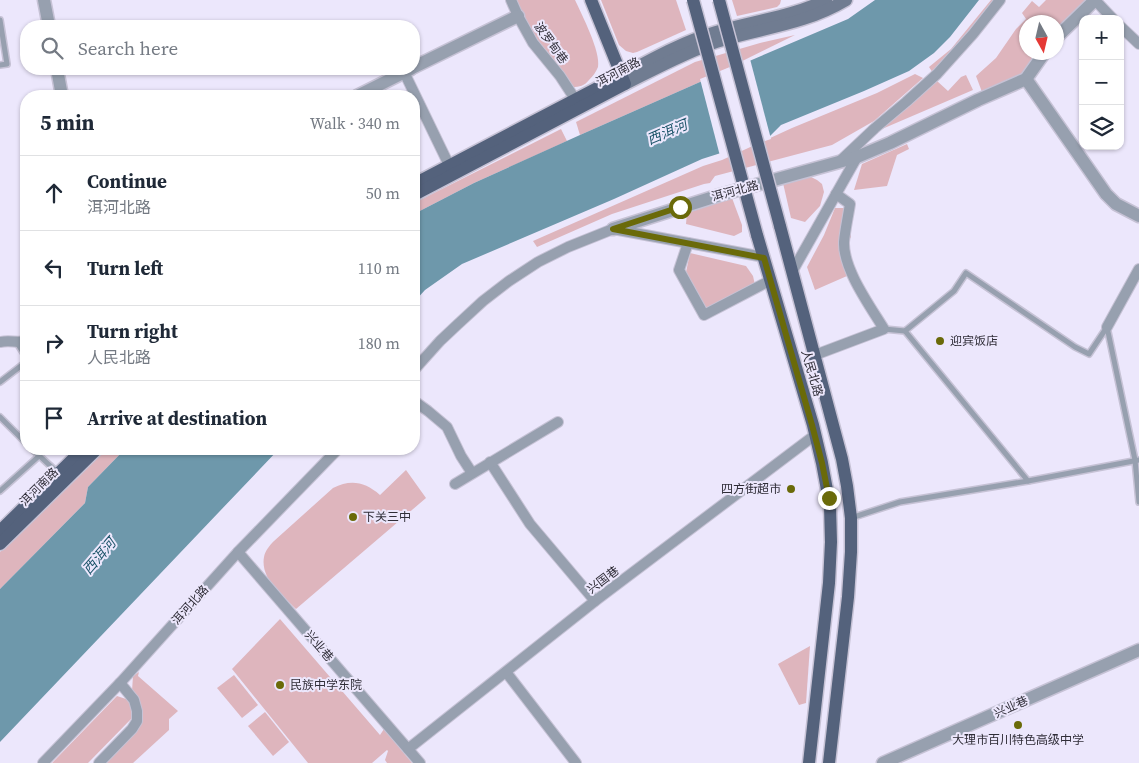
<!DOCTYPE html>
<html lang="en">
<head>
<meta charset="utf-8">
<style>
	body { margin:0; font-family:"Source Serif 4","Noto Sans SC",serif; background:#f2f2f3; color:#1f2937 }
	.controls { position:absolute; right:15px; top:15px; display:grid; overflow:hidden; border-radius:10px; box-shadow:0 1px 4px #0004 }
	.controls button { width:45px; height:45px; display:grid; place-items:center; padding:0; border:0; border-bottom:1px solid #e0e1e3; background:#fff; color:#1f2937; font:25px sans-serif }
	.compass { position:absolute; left:1019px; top:15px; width:45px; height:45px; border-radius:50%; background:#fff; box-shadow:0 1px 4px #0004; rotate:172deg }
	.stop { position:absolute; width:15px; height:15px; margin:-11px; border:4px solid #6a6a09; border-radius:50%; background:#fff }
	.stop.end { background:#6a6a09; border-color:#fff; box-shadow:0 1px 5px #0008 }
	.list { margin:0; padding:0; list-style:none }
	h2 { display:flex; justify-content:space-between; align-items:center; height:65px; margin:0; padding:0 20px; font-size:21px }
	h2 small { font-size:16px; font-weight:400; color:#747a83 }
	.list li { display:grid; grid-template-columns:32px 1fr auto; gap:15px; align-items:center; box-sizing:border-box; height:75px; padding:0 20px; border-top:1px solid #e0e1e3 }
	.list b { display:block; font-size:19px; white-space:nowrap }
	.list p { margin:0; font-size:16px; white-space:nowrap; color:#747a83 }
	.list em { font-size:16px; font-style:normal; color:#747a83 }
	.icon { flex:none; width:28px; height:28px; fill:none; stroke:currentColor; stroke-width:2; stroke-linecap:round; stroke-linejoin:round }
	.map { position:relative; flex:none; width:1139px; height:763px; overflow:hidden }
	.search { position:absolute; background:#fff; box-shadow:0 1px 4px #0004; left:20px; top:20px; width:400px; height:55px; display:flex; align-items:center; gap:12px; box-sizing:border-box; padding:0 18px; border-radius:20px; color:#747a83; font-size:19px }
	.panel { position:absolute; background:#fff; box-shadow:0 1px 4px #0004; left:20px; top:90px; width:400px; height:365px; border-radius:20px }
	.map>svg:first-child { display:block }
	.green { fill:#deb5bd }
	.water { fill:#6e98ab }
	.pier { fill:#ece7fc }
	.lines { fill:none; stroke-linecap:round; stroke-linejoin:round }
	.service-casing { stroke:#c6c2d5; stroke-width:8 }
	.minor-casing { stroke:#c6c2d5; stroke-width:12 }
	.tertiary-casing { stroke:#c6c2d5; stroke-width:15 }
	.secondary-casing { stroke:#c6c2d5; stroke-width:15 }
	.primary-casing { stroke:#c6c2d5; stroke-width:15 }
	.service { stroke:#97a0af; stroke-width:5 }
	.minor { stroke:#97a0af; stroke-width:10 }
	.tertiary { stroke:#97a0af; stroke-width:12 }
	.secondary { stroke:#707c91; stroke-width:12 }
	.primary { stroke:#54627c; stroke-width:12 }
	.primary-bridge-casing { stroke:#c6c2d5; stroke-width:15; stroke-linecap:butt }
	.primary-bridge { stroke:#54627c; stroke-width:12 }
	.route { stroke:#6a6a09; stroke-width:6 }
	.poi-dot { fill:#6a6a09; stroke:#ece7fc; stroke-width:2 }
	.labels { text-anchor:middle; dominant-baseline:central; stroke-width:4; stroke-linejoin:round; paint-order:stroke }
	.street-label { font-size:12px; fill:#2f2d37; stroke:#ece7fc }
	.poi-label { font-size:12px; fill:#2f2d37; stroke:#ece7fc; text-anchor:start }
	.water-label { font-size:14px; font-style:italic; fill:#1c5469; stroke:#ece7fc }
</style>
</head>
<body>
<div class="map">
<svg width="1139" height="763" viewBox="0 0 1139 763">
	<rect width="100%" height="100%" fill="#ece7fc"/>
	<g class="green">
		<path d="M515 0H575C582 15 601 52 598 67 596 72 593 76 589 80 584 86 580 87 572 87L540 46Z"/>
		<polygon points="601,0 676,0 686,30 637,52 633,53 626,51 619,45"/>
		<polygon points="732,0 781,0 780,4 777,7 737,16"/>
		<polygon points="991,0 995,0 958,47 933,73 929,67 951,49"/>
		<polygon points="1046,0 1091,0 1057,34 1056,22 1026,22 1026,52 1041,53 1022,75 982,92 976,76 996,58 1016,29 1026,19 1022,13 1032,1 1039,7"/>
		<polygon points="795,35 700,82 580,135 576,122 695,62 760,43"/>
		<polygon points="915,74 923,78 874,121 832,145 715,176 710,183 704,184 612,214 537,247 533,241 703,166 722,160 792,128 877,93"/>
		<polygon points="966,75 973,90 882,129 937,81 948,91 961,77"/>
		<polygon points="561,129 567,141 474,183 414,214 414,203"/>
		<polygon points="907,144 909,149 897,155 887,186 854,190 862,164"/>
		<polygon points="811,177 817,180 822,184 824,192 820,206 805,222 791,218 783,183"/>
		<polygon points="732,198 742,225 742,232 734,236 686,224 687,213"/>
		<polygon points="835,208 844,208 850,211 851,237 842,252 847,276 815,290 807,267 824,235"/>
		<polygon points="690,253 746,266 753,276 755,285 705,312 685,277"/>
		<polygon points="104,449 125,449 88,487 85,503 0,589 0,552"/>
		<path d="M406 470 426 498 296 609C283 596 260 579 264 557 265 551 270 545 274 541L333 488C351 479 365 482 380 495Z"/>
		<polygon points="280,619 380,735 384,729 412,763 387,763 385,760 388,751 387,750 372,763 308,763 232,669"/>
		<polygon points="810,646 806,703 799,705 778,664"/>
		<polygon points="139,672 138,676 178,711 169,719 169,730 133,763 105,763 141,723 143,714 139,701 132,691 133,676"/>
		<polygon points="234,675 258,705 242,718 217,688"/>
		<polygon points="117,696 126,699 132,706 133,717 88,763 52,763"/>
		<polygon points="265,712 289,742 273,756 248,726"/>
	</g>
	<g class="water">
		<polygon points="875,0 979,0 950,37 934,53 909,71 864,91 781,125 768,138 702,159 614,199 462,264 425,290 414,302 414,214 474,183 580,135 700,82 848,19"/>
		<polygon points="125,449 279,449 0,742 0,589 85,503 88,487"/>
	</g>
	<polygon class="pier" points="750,59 771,139 720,156 700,79"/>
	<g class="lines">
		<g class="service-casing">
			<g id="service">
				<polyline points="0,20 7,64 0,65"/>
				<polyline points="1107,327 1135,460 1139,502"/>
				<polyline points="884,329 905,331 954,291 966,273 1075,347 1089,354 1107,327"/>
				<polyline points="905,331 1028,481 1139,460"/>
				<polyline points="17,343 26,357"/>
				<polyline points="0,382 26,362"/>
				<polyline points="0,417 26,443"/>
				<polyline points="32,449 58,473"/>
				<polyline points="0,491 39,456"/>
				<polyline points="851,518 900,502 1028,481"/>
			</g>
		</g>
		<g class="minor-casing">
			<g id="minor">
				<polyline points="511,0 518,16 533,43 560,76 575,99"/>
				<polyline points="1095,0 1113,19"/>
				<polyline points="1120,26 1139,44"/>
				<polyline points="404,72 449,165"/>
				<polyline points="839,162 875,128 906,102 937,74 973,34 1000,0"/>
				<polyline points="688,243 679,270 704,315 771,280"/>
				<polyline points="792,272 857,157"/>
				<polyline points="1107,327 1139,269"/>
				<path d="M0 342C10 340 16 343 26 341"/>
				<path d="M815 355 884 329C870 306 843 269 844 242 845 230 848 217 850 204L836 194"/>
				<polyline points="414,370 440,341 457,325 483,301 509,281 538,262 568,247 613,229 764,257"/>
				<polyline points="414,401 428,411 447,427 461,456 472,473"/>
				<polyline points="490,462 530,524 595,601"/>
				<polyline points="455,484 558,422"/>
				<polyline points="238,552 420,763"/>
				<polyline points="506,672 576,763"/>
				<polyline points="408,749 595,601 815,435"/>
				<polyline points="43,763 120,683 238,552 338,449"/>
				<polyline points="99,763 132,729 137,721 137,711 134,700 120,683"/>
			</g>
		</g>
		<g class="tertiary-casing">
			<g id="tertiary">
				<polyline points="44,0 49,26"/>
				<polyline points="1056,38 1095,0"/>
				<polyline points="414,67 518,16"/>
				<polyline points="57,69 62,96"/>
				<polyline points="1026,79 1106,194 1116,204 1139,216"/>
				<polyline points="357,96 411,69"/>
				<polyline points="613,229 720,195 857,157 890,143 978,100 1026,79 1045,52"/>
				<polyline points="883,763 1139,650"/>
			</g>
		</g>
		<g class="secondary-casing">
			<g id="secondary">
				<path d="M622 75C652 59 682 42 716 32 752 21 791 17 826 0"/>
				<path d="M625 84C655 69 684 53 716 42 761 28 804 25 846 0"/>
			</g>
		</g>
		<g class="primary-casing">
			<g id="primary">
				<polyline points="414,184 622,75"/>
				<polyline points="414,195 625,84 591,0"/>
				<polyline points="780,226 842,459 847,486 851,518 851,552 848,597 829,763"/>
				<polyline points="757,235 813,425 822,463 830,506 831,542 829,583 809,763"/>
				<polyline points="0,531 83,449"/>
				<polyline points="0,544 97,449"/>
			</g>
		</g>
		<use href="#service" class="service"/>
		<use href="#minor" class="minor"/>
		<use href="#tertiary" class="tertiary"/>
		<use href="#secondary" class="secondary"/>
		<use href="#primary" class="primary"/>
		<g class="primary-bridge-casing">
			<g id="primary-bridge">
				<polyline points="693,0 757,235"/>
				<polyline points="719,0 780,226"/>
			</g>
		</g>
		<use href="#primary-bridge" class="primary-bridge"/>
	</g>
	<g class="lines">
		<polyline class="route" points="680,207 613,229 764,258 812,425 822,463 829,498"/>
	</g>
	<g class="poi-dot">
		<circle cx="940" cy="341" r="5"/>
		<circle cx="791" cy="489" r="5"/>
		<circle cx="353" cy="517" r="5"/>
		<circle cx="280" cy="685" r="5"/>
		<circle cx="1018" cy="725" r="5"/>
	</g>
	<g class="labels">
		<g class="street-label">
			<text transform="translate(551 43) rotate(54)">波罗甸巷</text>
			<text transform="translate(618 72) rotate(-28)">洱河南路</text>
			<text transform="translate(735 191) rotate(-15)">洱河北路</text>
			<text transform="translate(812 373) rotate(74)">人民北路</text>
			<text transform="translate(39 487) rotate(-45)">洱河南路</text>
			<text transform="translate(603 580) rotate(-37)">兴国巷</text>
			<text transform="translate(190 605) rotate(-48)">洱河北路</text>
			<text transform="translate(319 646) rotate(49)">兴业巷</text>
			<text transform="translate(1011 707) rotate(-24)">兴业巷</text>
		</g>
		<g class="poi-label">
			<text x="950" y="341">迎宾饭店</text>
			<text x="781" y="489" text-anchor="end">四方街超市</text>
			<text x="363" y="517">下关三中</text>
			<text x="290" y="685">民族中学东院</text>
			<text x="1018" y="740" text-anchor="middle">大理市百川特色高级中学</text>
		</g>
		<g class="water-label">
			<text transform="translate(667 132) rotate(-23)">西洱河</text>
			<text transform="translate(99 556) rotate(-49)">西洱河</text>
		</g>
	</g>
</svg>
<div class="controls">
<button>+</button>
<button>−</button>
<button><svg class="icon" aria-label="layers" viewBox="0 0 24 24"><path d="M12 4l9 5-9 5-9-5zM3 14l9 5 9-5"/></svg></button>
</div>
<svg class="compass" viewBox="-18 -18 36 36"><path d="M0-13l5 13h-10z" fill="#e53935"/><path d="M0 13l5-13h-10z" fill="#747a83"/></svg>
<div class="stop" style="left:680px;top:207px"></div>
<div class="stop end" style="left:829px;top:498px"></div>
<div class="search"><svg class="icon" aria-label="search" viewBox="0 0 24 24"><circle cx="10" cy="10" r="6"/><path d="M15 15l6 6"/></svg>Search here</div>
<section class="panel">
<h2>5 min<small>Walk · 340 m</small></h2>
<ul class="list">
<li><svg class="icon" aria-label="ahead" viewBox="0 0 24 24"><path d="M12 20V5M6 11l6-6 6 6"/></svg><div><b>Continue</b><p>洱河北路</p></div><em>50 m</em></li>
<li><svg class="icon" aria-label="left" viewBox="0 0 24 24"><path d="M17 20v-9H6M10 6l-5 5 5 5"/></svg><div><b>Turn left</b></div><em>110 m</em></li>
<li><svg class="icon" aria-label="right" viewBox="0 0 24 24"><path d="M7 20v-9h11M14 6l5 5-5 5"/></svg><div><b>Turn right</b><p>人民北路</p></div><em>180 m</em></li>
<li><svg class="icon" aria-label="arrive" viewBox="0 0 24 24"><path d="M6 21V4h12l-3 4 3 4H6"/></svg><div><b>Arrive at destination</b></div></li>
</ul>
</section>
</div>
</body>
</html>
